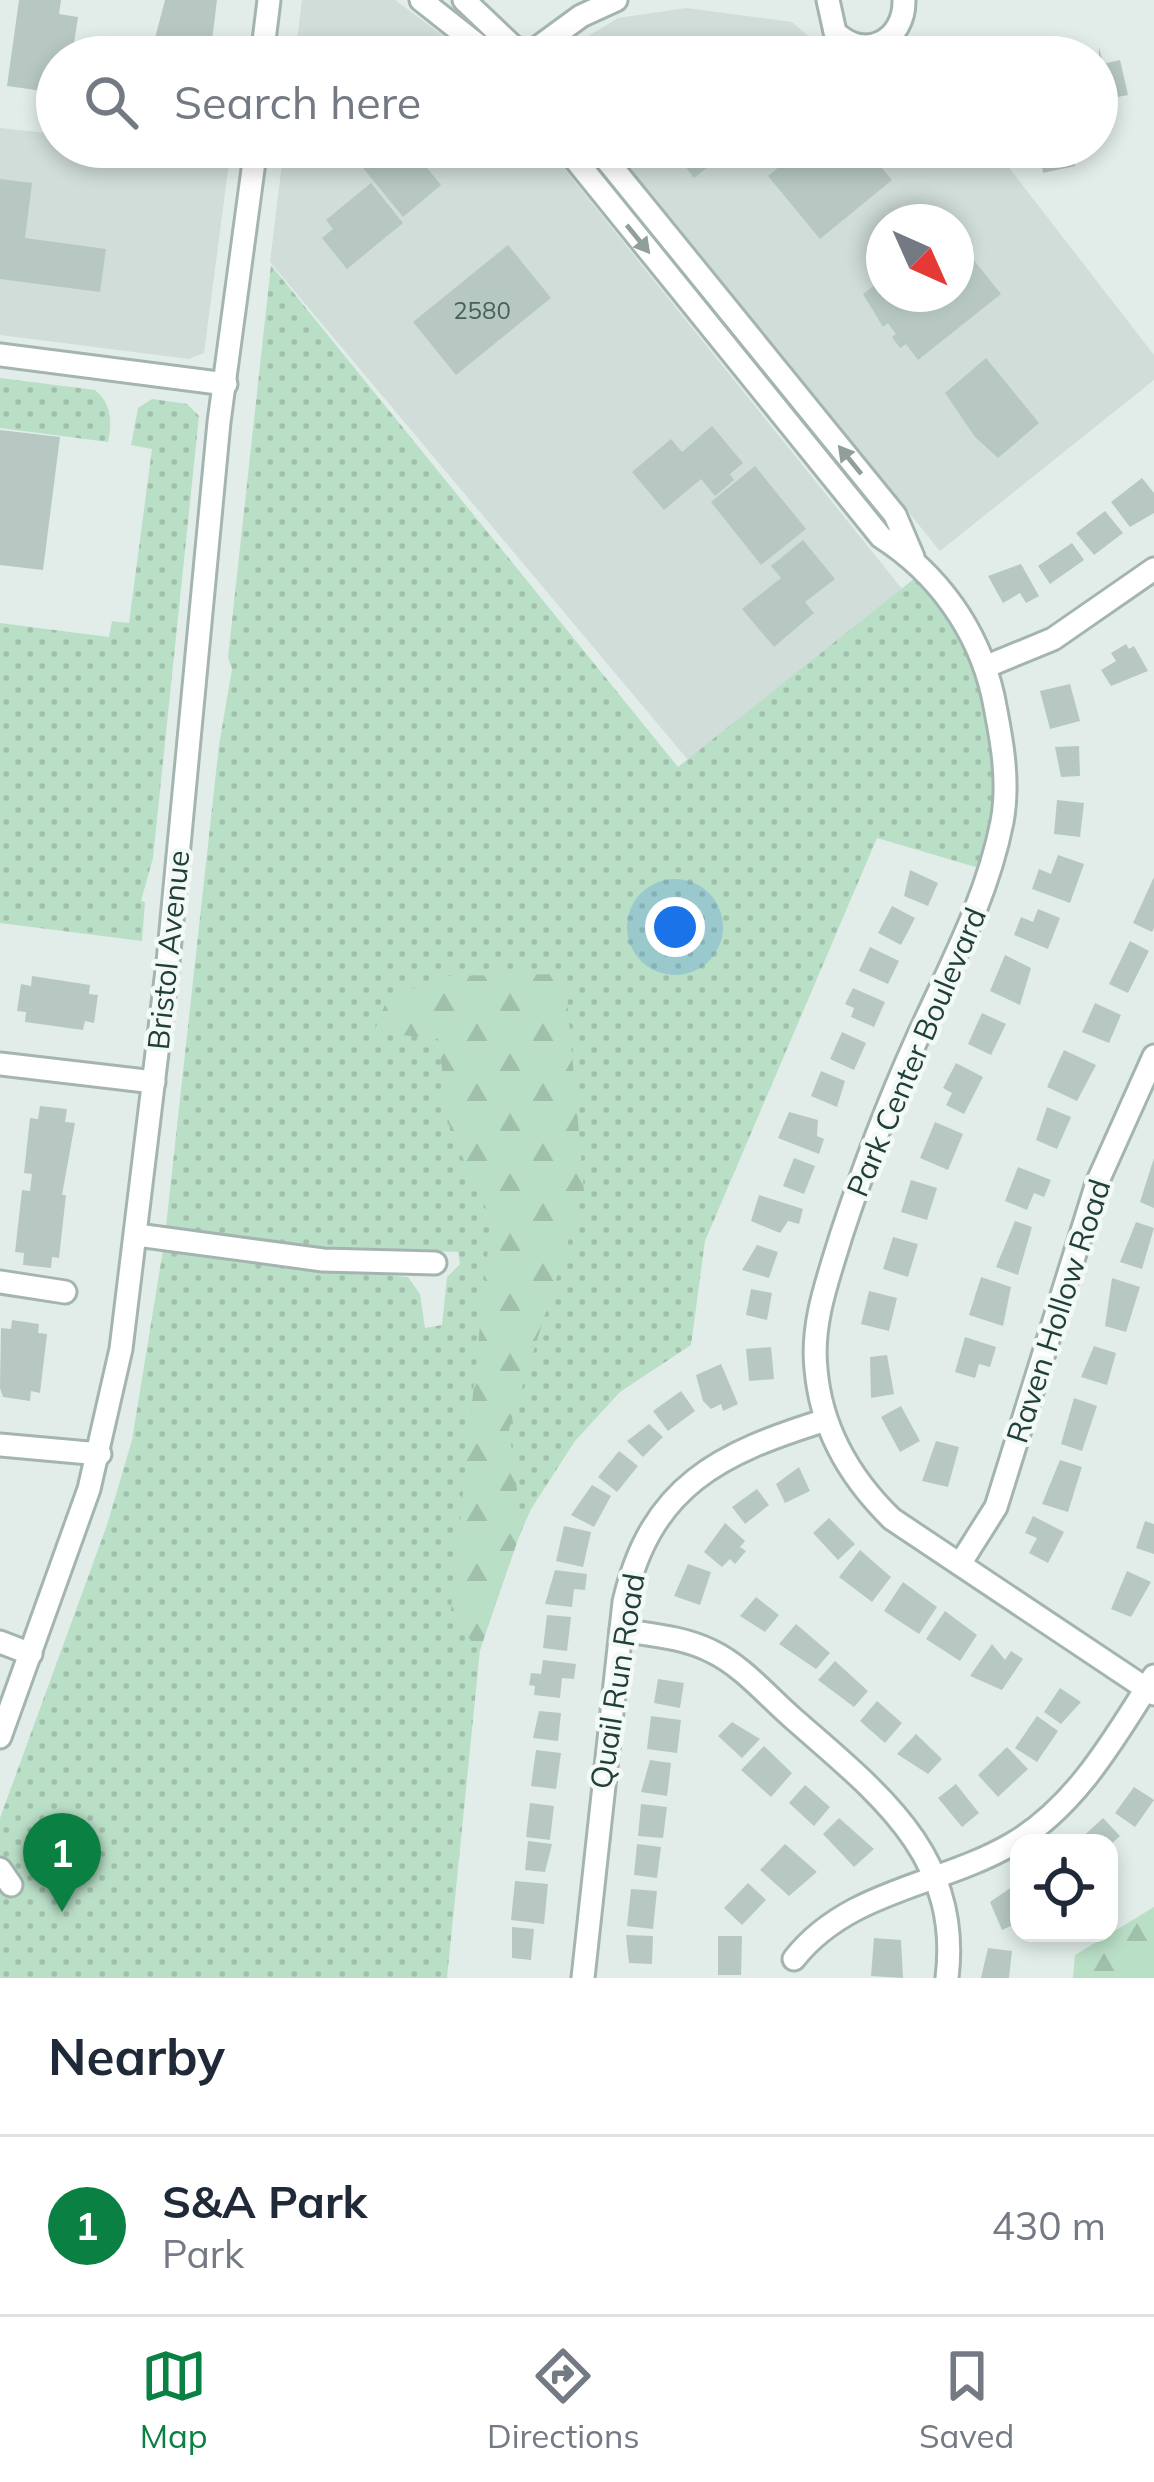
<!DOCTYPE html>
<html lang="en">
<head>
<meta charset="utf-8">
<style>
	body { margin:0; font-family:Mulish,sans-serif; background:#f2f2f3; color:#1f2937 }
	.controls { position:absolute; right:36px; bottom:36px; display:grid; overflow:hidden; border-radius:24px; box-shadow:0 6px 18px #0003 }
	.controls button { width:108px; height:108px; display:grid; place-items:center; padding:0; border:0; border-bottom:3px solid #e0e1e3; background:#fff; color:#1f2937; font:60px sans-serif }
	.compass { position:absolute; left:866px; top:204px; width:108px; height:108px; border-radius:50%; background:#fff; box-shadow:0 6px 18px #0003; rotate:135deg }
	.you { position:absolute; left:675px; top:927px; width:42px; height:42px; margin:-30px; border:9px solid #fff; border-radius:50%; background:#1a73e8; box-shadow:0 0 0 18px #1a73e833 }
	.badge { display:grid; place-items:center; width:78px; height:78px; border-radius:50%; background:#0b8043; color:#fff; font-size:39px; font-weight:700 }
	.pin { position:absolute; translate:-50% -99px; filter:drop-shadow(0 3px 6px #0008) }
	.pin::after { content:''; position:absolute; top:63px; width:42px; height:36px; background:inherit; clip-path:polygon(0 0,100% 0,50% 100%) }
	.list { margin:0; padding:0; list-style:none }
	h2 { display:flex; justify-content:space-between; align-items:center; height:156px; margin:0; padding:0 48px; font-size:51px }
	h2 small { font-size:39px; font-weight:400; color:#747a83 }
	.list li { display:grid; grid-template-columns:78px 1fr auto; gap:36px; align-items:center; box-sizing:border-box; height:180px; padding:0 48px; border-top:3px solid #e0e1e3 }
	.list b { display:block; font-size:45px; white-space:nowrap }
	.list p { margin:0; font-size:39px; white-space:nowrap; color:#747a83 }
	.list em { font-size:39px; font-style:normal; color:#747a83 }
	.icon { flex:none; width:66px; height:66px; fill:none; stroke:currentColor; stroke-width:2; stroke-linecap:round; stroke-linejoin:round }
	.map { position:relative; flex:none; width:1154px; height:1978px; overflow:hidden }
	.search { position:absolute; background:#fff; box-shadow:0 6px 18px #0003; left:36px; right:36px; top:36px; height:132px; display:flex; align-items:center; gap:30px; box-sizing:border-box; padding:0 42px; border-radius:66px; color:#747a83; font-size:45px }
	.sheet { height:336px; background:#fff }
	nav { display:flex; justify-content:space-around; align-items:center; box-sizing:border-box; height:168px; border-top:3px solid #e0e1e3; background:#fff; font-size:33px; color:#747a83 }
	nav a { display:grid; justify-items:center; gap:6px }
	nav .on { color:#0b8043 }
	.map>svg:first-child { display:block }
	.built { fill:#d0ddd8; fill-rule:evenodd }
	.grass { fill:url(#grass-dots) }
	.forest { fill:url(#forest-firs) }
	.building { fill:#b7c8c2 }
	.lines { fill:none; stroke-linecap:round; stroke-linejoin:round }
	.minor-casing { stroke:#a4b5b1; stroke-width:27 }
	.minor { stroke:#fff; stroke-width:21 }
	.oneway { fill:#909f9c }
	.labels { text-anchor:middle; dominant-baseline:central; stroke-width:9; stroke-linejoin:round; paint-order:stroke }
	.number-label { font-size:24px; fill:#46615b }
	.street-label { font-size:30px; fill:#213f39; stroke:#f3f9f7 }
</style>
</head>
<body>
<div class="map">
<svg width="1154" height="1978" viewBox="0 0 1154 1978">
	<defs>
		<pattern id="grass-dots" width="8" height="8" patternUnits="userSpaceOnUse" patternTransform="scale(3)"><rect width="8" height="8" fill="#badfc7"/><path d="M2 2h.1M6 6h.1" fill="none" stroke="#a0c0ac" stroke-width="1.8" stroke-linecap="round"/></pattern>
		<pattern id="forest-firs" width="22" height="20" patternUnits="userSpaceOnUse" patternTransform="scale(3)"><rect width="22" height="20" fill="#badfc7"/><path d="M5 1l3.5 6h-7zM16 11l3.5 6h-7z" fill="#a0c0ac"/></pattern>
	</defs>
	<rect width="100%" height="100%" fill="#e2ede9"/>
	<g class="built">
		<polygon points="302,0 395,0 472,57 295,57"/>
		<polygon points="686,8 792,22 833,57 554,57 618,18"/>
		<polygon points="0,128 57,134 57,147 163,147 230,155 204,353 189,359 0,335"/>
		<polygon points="284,147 541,147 554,156 911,600 699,773 270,262"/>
		<path d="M613 147H993L1154 355V380L940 551ZM884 222H956V294H884Z"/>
	</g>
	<g class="grass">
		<polygon points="271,265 678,767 925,570 978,650 1004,760 989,871 877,838 705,1241 691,1345 620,1392 575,1441 531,1509 508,1562 480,1650 447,1978 0,1978 0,1818 107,1525 132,1440 163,1250 181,1246 290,1266 408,1277 420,1294 425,1328 442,1325 447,1277 460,1264 458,1252 244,1245 166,1226 219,745 232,669 228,657"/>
		<path d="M0 378 95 390C112 404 112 422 108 442L0 428Z"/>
		<polygon points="152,399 187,404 199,416 153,858 141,901 145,902 142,941 0,923 0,623 109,637 112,621 129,623 152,449 131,445 138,408"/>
	</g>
	<g class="forest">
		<polygon points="565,974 584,1191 509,1429 522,1528 480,1650 450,1618 491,1219 450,1130 438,1039 374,1032 388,997 446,976"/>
		<polygon points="1154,1907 1154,1978 1073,1978 1075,1955"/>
	</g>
	<g class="building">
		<polygon points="19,0 61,0 59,14 78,17 72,57 57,57 57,68 52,67 57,93 7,86"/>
		<polygon points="165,0 217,0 210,57 150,57"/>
		<polygon points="1052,38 1056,57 1011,57 1009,48"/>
		<polygon points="1099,47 1103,64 1120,60 1128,95 1107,99 1104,90 1097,92"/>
		<polygon points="346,147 419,147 429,159 423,163 441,185 403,217"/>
		<polygon points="670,147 733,147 694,178"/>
		<polygon points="803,147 864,147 892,180 820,239 768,176"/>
		<polygon points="1039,147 1071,147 1075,166 1043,173"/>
		<polygon points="0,179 32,183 25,238 106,249 100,292 0,279"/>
		<polygon points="371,183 403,223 347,269 322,238 333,229 326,220"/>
		<polygon points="956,238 1001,294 918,360 906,344 900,348 892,337 896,334 888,323 883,327 863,294 884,278 884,294 956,294"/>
		<polygon points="508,245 551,298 456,375 413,322"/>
		<polygon points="986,358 1039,423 998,458 975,437 945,393"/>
		<polygon points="712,426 743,463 730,474 734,480 715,496 701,479 664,510 632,472 671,439 682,452"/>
		<polygon points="0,430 60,437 43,570 0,565"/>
		<polygon points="755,466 806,529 761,565 711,502"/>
		<polygon points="1142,478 1154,493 1154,513 1130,527 1111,502"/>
		<polygon points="1105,511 1123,533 1094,555 1076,533"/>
		<polygon points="803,540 835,579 805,602 814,613 774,647 742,609 781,578 771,566"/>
		<polygon points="1072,543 1084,560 1050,584 1038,566"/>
		<polygon points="1021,564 1039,596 1026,603 1020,593 1003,603 988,576"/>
		<polygon points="1126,644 1129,649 1134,646 1148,671 1111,686 1101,670 1116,661 1111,653"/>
		<polygon points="1070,684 1080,721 1050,729 1040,691"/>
		<polygon points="1079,746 1080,776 1061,777 1055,747"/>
		<polygon points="1057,800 1084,803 1080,837 1054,834"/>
		<polygon points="1058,855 1084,864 1070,903 1032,889 1039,869 1051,874"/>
		<polygon points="910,870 938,883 928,906 904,896"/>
		<polygon points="1154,877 1154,928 1152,932 1133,923"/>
		<polygon points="892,906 915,918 901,945 878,933"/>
		<polygon points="1038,909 1060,918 1048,949 1014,935 1021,917 1033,922"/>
		<polygon points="1130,941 1149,951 1128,993 1109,984"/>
		<polygon points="870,947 899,961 888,984 859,971"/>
		<polygon points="1005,955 1031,968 1020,1005 990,991"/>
		<polygon points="32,976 90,985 89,994 98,995 94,1023 85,1021 83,1030 25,1022 26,1012 17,1011 21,984 31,986"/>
		<polygon points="853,988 885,1002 874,1027 851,1017 854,1008 845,1004"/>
		<polygon points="1095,1003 1121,1015 1109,1043 1082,1032"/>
		<polygon points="982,1013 1006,1024 991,1055 968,1044"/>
		<polygon points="842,1032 866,1043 854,1070 830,1059"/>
		<polygon points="1064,1050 1096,1065 1077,1101 1047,1087"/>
		<polygon points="956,1063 983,1077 964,1114 946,1105 952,1093 943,1088"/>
		<polygon points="821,1071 845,1081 837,1107 811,1096"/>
		<polygon points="40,1106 67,1109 65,1122 75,1123 62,1195 66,1195 59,1258 52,1257 51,1268 23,1265 24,1253 15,1252 22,1190 30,1191 32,1174 24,1173 30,1118 38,1119"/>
		<polygon points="1047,1107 1071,1117 1057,1149 1036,1140"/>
		<polygon points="789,1112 818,1120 817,1136 824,1139 819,1154 778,1138"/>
		<polygon points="935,1122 963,1134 948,1170 920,1158"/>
		<polygon points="794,1158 815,1166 804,1194 783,1186"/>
		<polygon points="1154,1158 1154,1208 1140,1202"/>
		<polygon points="1018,1167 1051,1180 1044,1197 1034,1193 1027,1210 1005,1201"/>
		<polygon points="911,1180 937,1188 927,1220 901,1212"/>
		<polygon points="759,1195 803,1209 799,1224 788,1221 780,1233 751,1221"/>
		<polygon points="1015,1221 1032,1227 1018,1275 996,1267"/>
		<polygon points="1136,1222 1154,1228 1142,1269 1120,1262"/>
		<polygon points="893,1237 918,1244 908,1277 883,1269"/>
		<polygon points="757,1245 778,1252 769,1278 742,1270"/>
		<polygon points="981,1277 1011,1287 1003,1326 969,1315"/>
		<polygon points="1112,1278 1140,1287 1126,1332 1105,1326"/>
		<polygon points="751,1289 772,1293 767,1320 746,1315"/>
		<polygon points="869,1291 897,1298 889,1331 861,1324"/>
		<polygon points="12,1320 39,1324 38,1333 47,1334 40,1393 31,1391 30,1401 3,1397 0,1388 1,1328 11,1329"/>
		<polygon points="965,1337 996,1347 990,1367 979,1364 975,1378 955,1372"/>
		<polygon points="1094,1346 1116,1353 1107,1385 1081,1377"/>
		<polygon points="771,1347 774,1379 749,1381 746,1349"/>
		<polygon points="887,1355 894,1394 871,1398 870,1357"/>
		<polygon points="721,1364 738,1404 723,1411 721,1404 711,1409 703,1401 696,1375"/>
		<polygon points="681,1391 695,1411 668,1431 653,1411"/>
		<polygon points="1074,1398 1097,1406 1082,1451 1061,1444"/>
		<polygon points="901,1406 920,1441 900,1452 881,1417"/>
		<polygon points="649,1424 663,1437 643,1457 627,1441"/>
		<polygon points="936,1441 959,1447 948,1487 922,1481"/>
		<polygon points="619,1451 638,1466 617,1492 598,1477"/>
		<polygon points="1060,1460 1082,1467 1068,1512 1042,1504"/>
		<polygon points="799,1467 810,1491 785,1503 776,1484"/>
		<polygon points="592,1485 611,1496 594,1527 571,1515"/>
		<polygon points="757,1489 769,1505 745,1524 732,1507"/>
		<polygon points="1033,1516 1064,1532 1048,1563 1029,1553 1037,1538 1025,1533"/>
		<polygon points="829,1518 855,1544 838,1560 813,1533"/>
		<polygon points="1145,1521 1154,1524 1154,1554 1136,1548"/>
		<polygon points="725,1523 745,1541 740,1547 746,1551 735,1564 730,1559 722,1567 704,1552"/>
		<polygon points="564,1526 591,1532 583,1567 556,1561"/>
		<polygon points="860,1550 891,1577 872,1602 839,1577"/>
		<polygon points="688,1564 711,1572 700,1605 674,1596"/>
		<polygon points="555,1570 587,1574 585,1590 574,1589 572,1607 545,1604"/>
		<polygon points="1127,1571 1151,1582 1131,1617 1111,1609"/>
		<polygon points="903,1582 937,1607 919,1634 884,1611"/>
		<polygon points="756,1597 779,1615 765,1632 740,1616"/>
		<polygon points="945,1611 977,1635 960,1661 926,1639"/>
		<polygon points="547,1615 571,1617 567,1651 543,1648"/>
		<polygon points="796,1624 830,1653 816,1669 779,1644"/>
		<polygon points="992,1644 1005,1660 1011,1651 1023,1659 1002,1690 970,1676"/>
		<polygon points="543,1660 576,1664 574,1679 562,1678 560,1698 534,1695 535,1686 529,1685 531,1673 541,1674"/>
		<polygon points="835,1661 868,1691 854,1707 818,1680"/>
		<polygon points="658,1679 684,1683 680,1708 654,1703"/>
		<polygon points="1060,1688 1081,1702 1061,1724 1044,1712"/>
		<polygon points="877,1701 902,1723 885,1743 860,1721"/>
		<polygon points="539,1711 561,1713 558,1741 533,1738"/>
		<polygon points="651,1716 681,1720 677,1753 647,1749"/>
		<polygon points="1037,1716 1058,1731 1037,1762 1015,1748"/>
		<polygon points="732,1722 760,1739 742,1758 718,1736"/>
		<polygon points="916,1734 942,1759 928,1774 897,1754"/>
		<polygon points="764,1746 792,1773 771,1797 741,1770"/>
		<polygon points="1007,1747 1028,1769 998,1797 978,1775"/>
		<polygon points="536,1750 561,1753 556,1789 531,1786"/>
		<polygon points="650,1760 671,1763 667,1796 641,1792"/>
		<polygon points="956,1784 979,1813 962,1827 938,1798"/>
		<polygon points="805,1785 830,1807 814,1826 789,1803"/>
		<polygon points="1134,1787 1154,1800 1135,1827 1115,1813"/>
		<polygon points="530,1803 554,1806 550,1840 526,1837"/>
		<polygon points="641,1804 667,1807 663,1838 638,1836"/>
		<polygon points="839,1818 874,1849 854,1867 823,1834"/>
		<polygon points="1103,1818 1120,1836 1109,1846 1076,1843"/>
		<polygon points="528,1841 552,1844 545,1872 525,1870"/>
		<polygon points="637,1844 661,1847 657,1878 634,1875"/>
		<polygon points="785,1844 817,1872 789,1896 760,1870"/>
		<polygon points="515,1881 548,1884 544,1924 511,1920"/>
		<polygon points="1019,1882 1019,1922 1002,1930 990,1902"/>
		<polygon points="748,1883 766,1900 742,1925 724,1908"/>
		<polygon points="631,1889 657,1891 653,1929 627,1926"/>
		<polygon points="512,1927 534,1929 531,1960 512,1958"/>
		<polygon points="626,1935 653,1936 652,1964 629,1963"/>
		<polygon points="718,1936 742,1936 741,1975 718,1975"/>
		<polygon points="874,1938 901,1940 903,1978 871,1976"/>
		<polygon points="988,1948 1012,1951 1009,1978 981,1978"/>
	</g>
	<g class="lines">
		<g class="minor-casing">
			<g id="minor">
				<polyline points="421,0 493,57"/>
				<polyline points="464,0 524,57"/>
				<path d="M828 0 835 32C865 62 905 40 904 0"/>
				<polyline points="262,57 269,0"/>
				<polyline points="525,57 581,16 616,0"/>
				<path d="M565 147 881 537C937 573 978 629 993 696 1001 736 1010 780 1002 822 987 899 948 970 916 1041 887 1105 863 1169 841 1236 828 1279 811 1323 816 1369 821 1429 850 1478 892 1519L1154 1694"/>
				<polyline points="596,147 895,515 913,557"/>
				<polyline points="0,355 226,384"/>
				<polyline points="985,667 1053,639 1154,569"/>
				<polyline points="0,1064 154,1082"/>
				<polyline points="137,1235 323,1260 435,1263"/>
				<polyline points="0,1282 65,1292"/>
				<polyline points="0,1445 100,1454"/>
				<polyline points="960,1564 996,1507 1097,1183 1154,1056"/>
				<path d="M621 1630C651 1635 683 1637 711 1651 743 1666 769 1698 796 1721 879 1794 962 1856 947 1978"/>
				<polyline points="0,1642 31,1654"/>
				<polyline points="0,1737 89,1489 121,1349 168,962 219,422 256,147"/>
				<polyline points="0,1869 11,1885"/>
				<path d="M794 1959C848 1890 940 1886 1012 1844 1077 1806 1115 1737 1154 1676"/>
				<path d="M583 1978 624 1602C651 1485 720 1453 826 1420"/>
			</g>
		</g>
		<use href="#minor" class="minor"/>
	</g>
	<defs><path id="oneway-solid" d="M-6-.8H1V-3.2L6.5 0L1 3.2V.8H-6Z" transform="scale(3)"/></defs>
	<g class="oneway">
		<use href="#oneway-solid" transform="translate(638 239) rotate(51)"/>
		<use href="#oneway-solid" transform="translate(850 460) rotate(-129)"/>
	</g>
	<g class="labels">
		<g class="number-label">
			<text x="482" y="310">2580</text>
		</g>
		<g class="street-label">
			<text transform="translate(168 950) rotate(-84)">Bristol Avenue</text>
			<text transform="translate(916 1052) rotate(-67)">Park Center Boulevard</text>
			<text transform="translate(1058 1311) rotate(-72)">Raven Hollow Road</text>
			<text transform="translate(617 1681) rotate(-81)">Quail Run Road</text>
		</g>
	</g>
</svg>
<div class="controls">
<button><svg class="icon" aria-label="locate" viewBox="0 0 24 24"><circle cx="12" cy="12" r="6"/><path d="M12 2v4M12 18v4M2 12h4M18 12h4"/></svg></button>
</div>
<svg class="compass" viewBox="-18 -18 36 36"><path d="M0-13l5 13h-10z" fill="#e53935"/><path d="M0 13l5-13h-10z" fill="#747a83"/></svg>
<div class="you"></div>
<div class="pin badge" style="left:62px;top:1912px">1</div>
<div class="search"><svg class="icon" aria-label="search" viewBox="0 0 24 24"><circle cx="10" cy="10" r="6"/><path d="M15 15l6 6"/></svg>Search here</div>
</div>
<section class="sheet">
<h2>Nearby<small></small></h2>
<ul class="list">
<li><span class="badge">1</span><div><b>S&amp;A Park</b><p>Park</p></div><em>430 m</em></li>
</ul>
</section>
<nav>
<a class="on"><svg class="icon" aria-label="map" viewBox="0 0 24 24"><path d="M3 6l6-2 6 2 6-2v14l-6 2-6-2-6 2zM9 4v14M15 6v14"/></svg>Map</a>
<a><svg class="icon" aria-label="directions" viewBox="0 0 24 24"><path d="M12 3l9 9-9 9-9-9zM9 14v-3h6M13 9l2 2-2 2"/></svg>Directions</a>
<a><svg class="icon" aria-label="saved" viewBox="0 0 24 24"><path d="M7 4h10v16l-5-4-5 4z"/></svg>Saved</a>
</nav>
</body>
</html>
